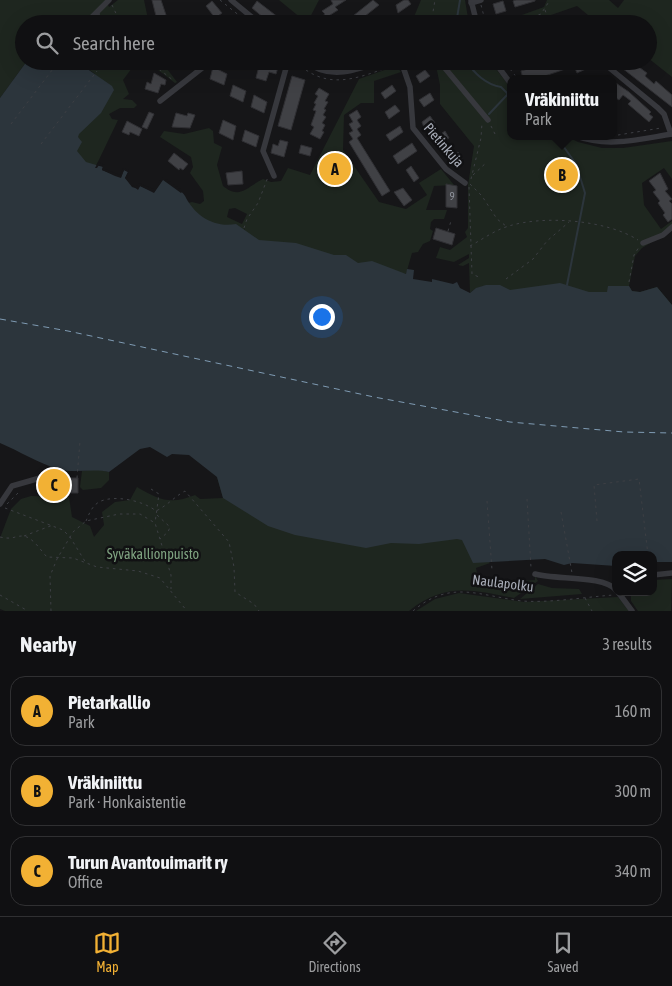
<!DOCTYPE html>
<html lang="en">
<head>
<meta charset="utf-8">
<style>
	body { margin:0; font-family:"Asap Condensed",sans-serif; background:#19191b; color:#f1f3f6 }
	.controls { position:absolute; right:15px; bottom:15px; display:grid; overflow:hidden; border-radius:10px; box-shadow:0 5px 20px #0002 }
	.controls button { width:45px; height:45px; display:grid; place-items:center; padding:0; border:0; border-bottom:1px solid #303032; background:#101012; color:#f1f3f6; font:25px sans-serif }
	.you { position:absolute; left:321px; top:316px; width:18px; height:18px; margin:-12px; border:4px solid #fff; border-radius:50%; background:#1a73e8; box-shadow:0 0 0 8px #1a73e833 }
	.badge { display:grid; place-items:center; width:32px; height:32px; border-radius:50%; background:#f2b134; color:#111; font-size:16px; font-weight:700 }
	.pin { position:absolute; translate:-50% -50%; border:2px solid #fff; box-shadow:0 1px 5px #0006 }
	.popup { position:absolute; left:507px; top:75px; width:110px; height:65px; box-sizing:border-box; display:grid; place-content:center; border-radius:10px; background:#101012; filter:drop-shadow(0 1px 4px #0005); font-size:16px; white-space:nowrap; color:#9c9d9f }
	.popup b { font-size:19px; color:#f1f3f6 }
	.popup::after { content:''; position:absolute; left:50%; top:100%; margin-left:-10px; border:10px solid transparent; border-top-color:#101012 }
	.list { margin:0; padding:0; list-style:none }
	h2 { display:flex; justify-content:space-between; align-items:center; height:65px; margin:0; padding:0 20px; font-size:21px }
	h2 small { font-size:16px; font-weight:400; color:#9c9d9f }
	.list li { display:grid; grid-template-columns:32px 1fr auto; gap:15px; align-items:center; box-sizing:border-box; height:70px; margin:0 10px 10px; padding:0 10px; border:1px solid #303032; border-radius:15px }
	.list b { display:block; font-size:19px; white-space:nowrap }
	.list p { margin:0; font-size:16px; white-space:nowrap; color:#9c9d9f }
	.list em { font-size:16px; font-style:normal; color:#9c9d9f }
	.icon { flex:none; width:28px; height:28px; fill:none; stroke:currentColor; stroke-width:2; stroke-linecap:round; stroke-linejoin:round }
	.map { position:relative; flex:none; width:672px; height:611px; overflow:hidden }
	.search { position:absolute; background:#101012; box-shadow:0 5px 20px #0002; left:15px; right:15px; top:15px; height:55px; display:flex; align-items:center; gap:12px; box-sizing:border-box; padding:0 18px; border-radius:28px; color:#9c9d9f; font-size:19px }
	.sheet { height:305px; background:#101012 }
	nav { display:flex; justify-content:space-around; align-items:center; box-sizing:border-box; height:70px; border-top:1px solid #303032; background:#101012; font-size:14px; color:#9c9d9f }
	nav a { display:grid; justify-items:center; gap:2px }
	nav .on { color:#f2b134 }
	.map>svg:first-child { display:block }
	.green { fill:#1e261f; fill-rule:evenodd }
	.water { fill:#2c353c }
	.pier { fill:#161618 }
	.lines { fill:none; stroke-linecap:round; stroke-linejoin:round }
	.stream { stroke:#2c353c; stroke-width:2 }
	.ferry { stroke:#7f9bb3; stroke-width:1; stroke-dasharray:6 5; stroke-linecap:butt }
	.building { fill:#404145; stroke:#303034 }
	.path { stroke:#3d3f44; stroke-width:1; stroke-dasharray:2.5 4; stroke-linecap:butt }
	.minor { stroke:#37383d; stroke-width:5.5 }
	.labels { text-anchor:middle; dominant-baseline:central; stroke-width:5; stroke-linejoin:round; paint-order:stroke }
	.number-label { font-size:11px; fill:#8e929b }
	.street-label { font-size:14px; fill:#a8adb8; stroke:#111113 }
	.park-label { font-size:14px; fill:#7fa381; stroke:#111113 }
</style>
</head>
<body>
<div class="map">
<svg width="672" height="611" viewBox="0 0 672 611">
	<rect width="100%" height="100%" fill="#161618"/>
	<g class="green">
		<polygon points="0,0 106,0 109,7 118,0 144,0 149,24 24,24 24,61 27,61 0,98"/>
		<polygon points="279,0 319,0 307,23"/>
		<polygon points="421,0 465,0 469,24 411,24"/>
		<polygon points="547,0 609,0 618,8 624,0 672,0 672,77 648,58 648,24 599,24 577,6 551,15 553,24 547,24 545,17 526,24 497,24 544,7"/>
		<polygon points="85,61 161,61 177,82 175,83 149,63 135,64 123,80 129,94 123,99 132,100 137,105 134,108 120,108 109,114 112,119 118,120 95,168 90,168 76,156 73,130 95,74 83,65"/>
		<path d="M435 61H489L492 64 511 88V136H566L578 142 602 148H623L672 141V179L664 168 642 183 644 205 661 229 672 221V230L642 248 635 256 629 286 632 291 640 292 657 287 672 305 605 307 510 291C498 284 481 283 470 293L469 263 463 266 458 265 469 258V254L454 262 436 258 440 247 450 250 467 237 465 232 468 228V185L474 146 440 104V85Z"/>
		<path d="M396 66 401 72 374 81V103H361L344 115 343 150 379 202 406 209 427 195 419 183 441 169 454 185 434 186 426 210H447L444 219H434L431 222 430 229 433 231 430 241 423 244 418 252 412 253 406 274 242 240 245 227 241 238 186 215 185 196 188 203 192 202 200 204 204 201 203 191 190 173 193 167 191 157 160 137 164 131 184 134 209 128 213 131 214 143 222 147 217 165 223 186C240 200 247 187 263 179L271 182 281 181 288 168 310 175 359 79ZM235 208 247 214 242 224 227 217 229 209Z"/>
		<polygon points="97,469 109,472 109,480 101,488 83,490 80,487 82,471"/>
		<path d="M217 477 455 530 490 563 476 568 478 578 484 584 535 580V576L538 581 514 598C472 590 445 582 409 611H5L0 609V538L11 509 21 499 31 496 69 497 72 517 90 526 94 537 104 525 102 512 115 502 130 500 137 487C159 500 171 505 195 495L200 499 223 498Z"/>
		<polygon points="672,579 671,611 638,611 631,601 631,592 653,592 653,580"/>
		<polygon points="538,584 552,588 579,589 582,594 520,599"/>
		<polygon points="459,593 524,602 618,597 629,611 416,611 435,599"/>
	</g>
	<path class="water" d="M27 61H85L83 66 112 86 114 90 101 113 79 134 78 137 82 142 77 151 86 162 103 167 102 170 121 177 124 170 128 172 125 178 132 187 138 189 140 186 154 192 163 179C169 184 182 190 185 196 195 216 214 228 236 224L259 240 296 243 334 255H346L358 263 372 261 406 274 407 269 414 270 413 279 432 282V279L453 284 457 282 460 288 470 293 476 288 486 285H500L510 290 560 283 589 292H607L608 286H629L632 291 640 292 657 287 672 305V562H653V555H616V566L572 563 564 565 545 559 473 563 462 540 457 539 419 544 391 543 366 548 295 535 268 526 223 498 217 477 189 455 172 454 167 457 150 447 140 449 109 472C92 468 75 474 58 469 38 463 19 451 0 443V98Z"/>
	<polygon class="pier" points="98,162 105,165 105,169 120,175 123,168 129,170 127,178 137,186 139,183 153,189 163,177 183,191 181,193 163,180 154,193 140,186 138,190 125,178 128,172 124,170 121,178 115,176 102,170 103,166 99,165 97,168 95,168"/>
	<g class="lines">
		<g class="stream">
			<polyline points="456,24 460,0"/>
			<path d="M467 61C473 73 487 85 501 87L511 97"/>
			<polyline points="489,114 508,94"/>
			<polyline points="556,136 576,164 585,193 567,285"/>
		</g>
		<polyline class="ferry" points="0,319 68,331 374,397 510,422 624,432 672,433"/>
	</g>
	<g class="building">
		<polygon points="152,0 161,0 167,18 165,19 167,24 158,24"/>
		<polygon points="331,0 346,0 335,7 338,10 327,17 329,20 323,24 313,24 325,14 322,11 333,4"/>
		<polygon points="373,0 379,5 355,24 350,24 348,20"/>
		<polygon points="404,0 408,0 411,4 398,13 396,5"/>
		<polygon points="516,0 535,0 535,1 515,7 513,1"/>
		<polygon points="212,1 222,13 215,18 206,6"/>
		<polygon points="257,1 283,21 280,24 271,24 252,8"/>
		<polygon points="503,1 506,11 496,14 493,4"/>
		<polygon points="272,61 279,64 276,74 269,72 266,81 256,78 260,62 271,66"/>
		<polygon points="557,61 586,61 588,68 577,73 574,66 539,78 539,76 523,79 521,71"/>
		<polygon points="613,61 627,61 631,64 632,62 647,73 645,76 654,84 656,81 672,95 672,107"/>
		<polygon points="213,67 227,74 224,85 210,79"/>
		<polygon points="425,70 430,76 420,83 416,76"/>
		<polygon points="154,73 166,80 165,85 161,84 158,93 145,89 147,82 151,84"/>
		<polygon points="292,76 305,80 291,130 278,126"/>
		<polygon points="613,81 629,92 651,112 649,114 653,117 649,122 628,104 631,101 623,95 619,100 613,96"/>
		<polygon points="233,85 246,91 243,102 230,96"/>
		<polygon points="392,85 396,91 385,99 381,93"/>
		<polygon points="319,88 329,94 325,101 328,102 324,109 326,110 323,115 326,117 322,123 325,125 322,131 324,132 320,139 310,134 314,127 311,125 316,111 313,110 316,104 314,103 318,96 315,94"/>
		<polygon points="430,93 434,100 424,107 419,100"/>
		<polygon points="254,95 267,102 264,113 251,107"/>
		<polygon points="395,105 400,111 389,119 385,112"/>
		<polygon points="357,110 361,117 357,120 361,126 357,129 361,135 357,138 390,191 382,196 349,142 353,139 349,133 353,131 349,124 353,122 349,115"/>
		<polygon points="149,112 154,114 147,129 142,127"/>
		<polygon points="176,113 187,116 188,113 195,115 190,128 172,127"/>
		<polygon points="430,116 435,123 425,130 422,122"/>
		<polygon points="223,120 236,126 233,140 219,133"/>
		<polygon points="127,121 142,129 139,136 130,132 129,135 122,132"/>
		<polygon points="400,126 403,132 390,141 386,135"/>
		<polygon points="245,130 259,136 256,147 242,141"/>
		<polygon points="445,131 449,138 445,140 447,143 442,146 440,144 438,145 434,139"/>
		<polygon points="280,140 288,142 284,157 271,153 273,144 278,146"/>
		<polygon points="412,143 417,151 398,164 393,156"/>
		<polygon points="301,145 312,148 310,156 299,153"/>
		<polygon points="458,152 462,159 451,166 448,161 451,159 450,157"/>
		<polygon points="174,153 188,164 183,170 180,168 179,170 168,161"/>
		<polygon points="411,166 419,178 414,182 406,170"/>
		<polygon points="242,171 243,184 228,185 226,173"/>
		<polygon points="660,173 668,189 665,191 672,199 669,201 672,204 672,219 668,222 663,215 665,213 658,203 660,201 653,192 656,190 649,181"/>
		<polygon points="446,184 457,186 457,208 446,207"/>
		<polygon points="403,188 412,200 404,206 394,192"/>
		<polygon points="436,228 455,234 452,245 433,239"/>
		<polygon points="61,478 78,478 78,493 47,493 47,481 57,481"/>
	</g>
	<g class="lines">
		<g class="path">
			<polyline points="220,0 246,21"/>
			<polyline points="112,5 121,24"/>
			<polyline points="481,5 486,24"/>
			<polyline points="545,10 550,24"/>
			<polyline points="431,24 435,0"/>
			<polyline points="514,24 541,14 550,0"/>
			<polyline points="149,61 174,81"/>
			<polyline points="295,61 301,66"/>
			<polyline points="510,69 518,79"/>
			<path d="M306 70C335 90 365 75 395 65"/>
			<polyline points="11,124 59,61"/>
			<polyline points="491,126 495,134"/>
			<polyline points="618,135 661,128"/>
			<polyline points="41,144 97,71"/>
			<polyline points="473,175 487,162"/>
			<polyline points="471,179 481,138 482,123"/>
			<polyline points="470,184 482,196 497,219 506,226"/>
			<polyline points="469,187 472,274 481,278"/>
			<polyline points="244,228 247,219 258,203 268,177"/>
			<polyline points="448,231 451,221"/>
			<path d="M470 246C483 239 495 230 509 226 544 215 607 220 638 240"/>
			<polyline points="506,279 533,259 547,241 569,222"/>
			<polyline points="629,282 634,255 639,247"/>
			<polyline points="77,478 80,441"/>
			<polyline points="151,489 159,494 155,523"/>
			<polyline points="527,499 531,568"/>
			<polyline points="487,501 492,570"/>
			<polyline points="7,504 20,491"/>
			<polyline points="5,508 63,530 70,537 86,563"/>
			<polyline points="561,512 572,573"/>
			<polyline points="157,515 170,527 168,532 160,539"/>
			<path d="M86 521C89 514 92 506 99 502 114 494 144 501 156 511 168 505 174 497 185 491L229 542 234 567 235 592 254 604 259 611"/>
			<polyline points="597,521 594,485 639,479 648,555"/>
			<polyline points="24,536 53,525"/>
			<path d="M0 537C14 540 13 536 23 536 33 537 41 551 47 557L73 558 97 567 138 571 160 578 187 611"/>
			<polyline points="0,595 28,611"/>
			<polyline points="585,598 592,611"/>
			<polyline points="51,611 50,576 57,559 73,532 86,521 119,514 140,514 155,523 171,575 171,589"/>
			<path d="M413 611C450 579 480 596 522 601 552 603 584 597 614 595"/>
		</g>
		<g class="minor">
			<polyline points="231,0 260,24"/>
			<polyline points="471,0 477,24"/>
			<polyline points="471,3 481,0"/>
			<polyline points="97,13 98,24"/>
			<polyline points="85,24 109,0"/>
			<path d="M305 61C330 81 356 70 383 61"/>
			<polyline points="401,61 410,87 413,128 446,169 465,183"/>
			<polyline points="439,61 488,120"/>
			<polyline points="494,61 511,84"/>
			<polyline points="601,61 657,107 664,114 671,134"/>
			<polyline points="498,67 519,61"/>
			<polyline points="160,101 211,61"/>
			<path d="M576 136C608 148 640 139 672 134"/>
			<polyline points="274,176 263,151 288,61"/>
			<polyline points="643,243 663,235 672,227"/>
			<polyline points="0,504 12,486 47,476 57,476"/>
			<path d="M535 574C555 580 604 575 616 590"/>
			<polyline points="653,575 672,573"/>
			<polyline points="618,592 632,611"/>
		</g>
	</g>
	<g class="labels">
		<g class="number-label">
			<text x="452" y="196">9</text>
		</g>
		<g class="street-label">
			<text transform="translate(444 145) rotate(49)">Pietinkuja</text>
			<text transform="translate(503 583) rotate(7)">Naulapolku</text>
		</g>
		<g class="park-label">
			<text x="153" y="554">Syväkallionpuisto</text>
		</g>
	</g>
</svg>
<div class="controls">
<button><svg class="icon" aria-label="layers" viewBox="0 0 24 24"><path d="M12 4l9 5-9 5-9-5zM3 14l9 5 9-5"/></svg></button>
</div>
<div class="you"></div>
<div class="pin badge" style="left:335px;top:169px">A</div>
<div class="pin badge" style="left:562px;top:175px">B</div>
<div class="popup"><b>Vräkiniittu</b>Park</div>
<div class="pin badge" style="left:54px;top:485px">C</div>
<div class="search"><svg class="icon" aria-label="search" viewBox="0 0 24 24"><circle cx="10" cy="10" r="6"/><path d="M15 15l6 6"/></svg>Search here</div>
</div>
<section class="sheet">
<h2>Nearby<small>3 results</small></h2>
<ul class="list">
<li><span class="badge">A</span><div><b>Pietarkallio</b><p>Park</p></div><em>160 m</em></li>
<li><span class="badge">B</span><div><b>Vräkiniittu</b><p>Park · Honkaistentie</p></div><em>300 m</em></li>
<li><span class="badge">C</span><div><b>Turun Avantouimarit ry</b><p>Office</p></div><em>340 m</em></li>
</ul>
</section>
<nav>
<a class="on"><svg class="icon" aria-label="map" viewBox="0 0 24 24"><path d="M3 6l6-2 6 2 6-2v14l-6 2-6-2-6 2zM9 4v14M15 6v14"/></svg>Map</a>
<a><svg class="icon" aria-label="directions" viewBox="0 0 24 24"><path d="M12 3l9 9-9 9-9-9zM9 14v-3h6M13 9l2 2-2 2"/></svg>Directions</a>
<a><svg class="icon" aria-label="saved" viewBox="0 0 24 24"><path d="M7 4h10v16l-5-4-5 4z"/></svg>Saved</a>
</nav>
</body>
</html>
